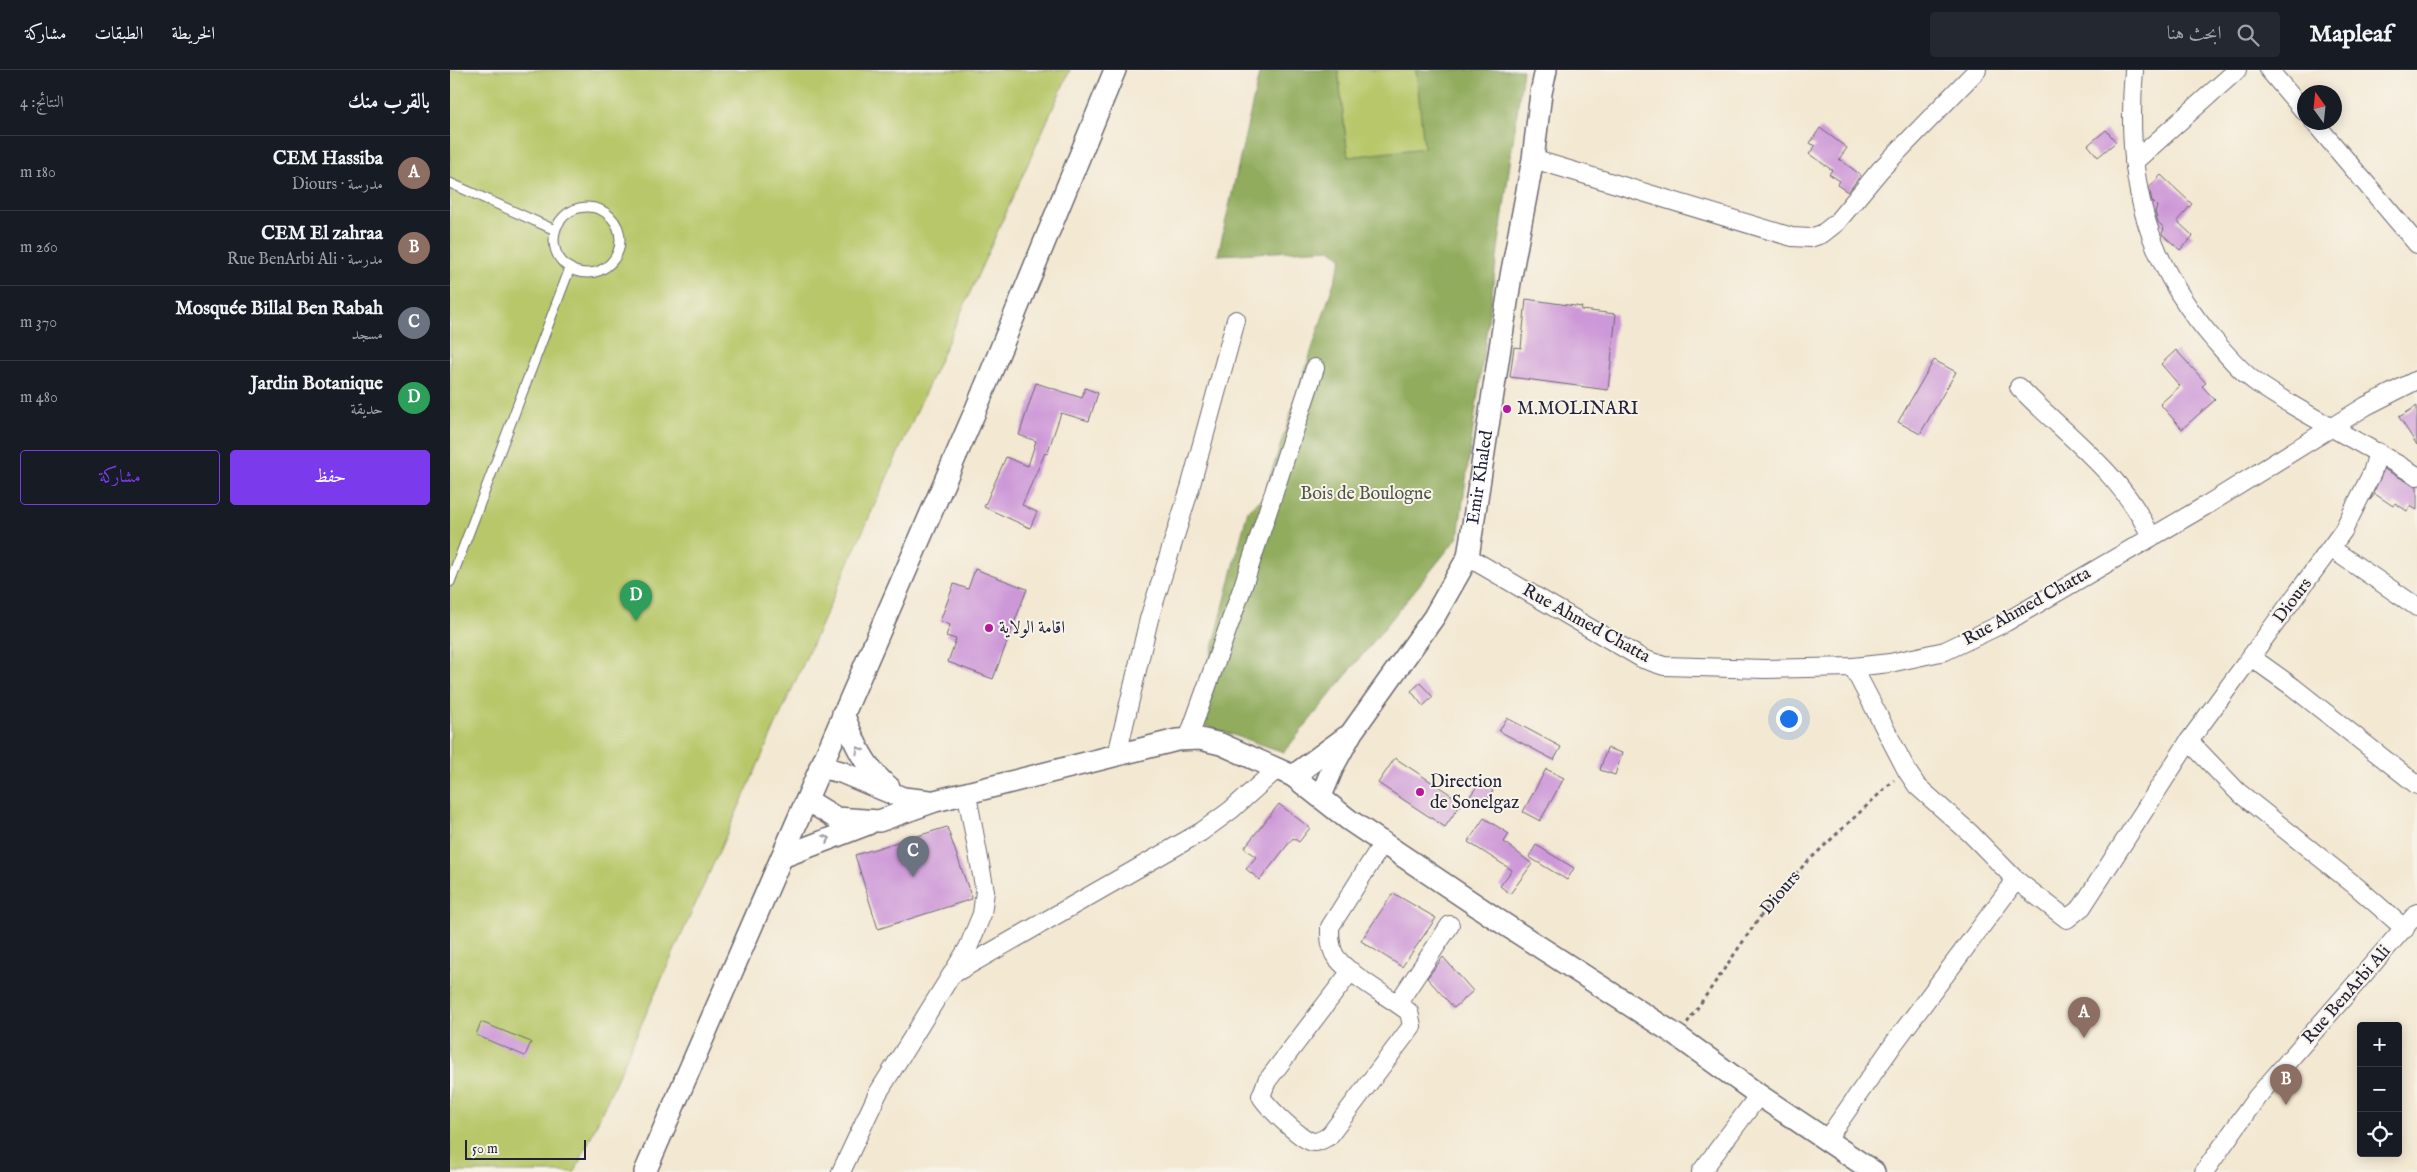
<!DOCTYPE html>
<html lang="ar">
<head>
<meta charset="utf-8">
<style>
	body { margin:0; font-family:"IM FELL English",Amiri,serif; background:#242831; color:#f1f3f6; direction:rtl }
	.controls { position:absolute; right:15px; bottom:15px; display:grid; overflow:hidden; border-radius:5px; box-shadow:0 2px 12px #0003 }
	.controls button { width:45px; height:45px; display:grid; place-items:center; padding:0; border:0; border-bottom:1px solid #363941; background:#171b24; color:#f1f3f6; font:25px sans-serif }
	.compass { position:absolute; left:1847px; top:15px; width:45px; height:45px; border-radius:50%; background:#171b24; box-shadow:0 2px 12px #0003; rotate:345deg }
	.scale { position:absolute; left:15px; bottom:12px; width:121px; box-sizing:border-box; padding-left:5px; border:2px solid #22223b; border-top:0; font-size:14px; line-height:18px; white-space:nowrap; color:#22223b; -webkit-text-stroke:4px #f7f3e8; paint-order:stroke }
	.you { position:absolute; left:1338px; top:648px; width:18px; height:18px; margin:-12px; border:4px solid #fff; border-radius:50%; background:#1a73e8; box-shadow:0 0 0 8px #1a73e833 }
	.badge { display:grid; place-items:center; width:32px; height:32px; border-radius:50%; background:#7c3aed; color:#fff; font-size:16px; font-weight:700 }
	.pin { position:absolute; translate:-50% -41px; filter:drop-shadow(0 1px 2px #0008) }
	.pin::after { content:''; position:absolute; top:26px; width:18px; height:15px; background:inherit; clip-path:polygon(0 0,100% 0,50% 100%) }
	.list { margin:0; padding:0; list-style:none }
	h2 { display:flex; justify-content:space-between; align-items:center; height:65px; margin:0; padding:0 20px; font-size:21px }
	h2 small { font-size:16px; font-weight:400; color:#9ea1a6 }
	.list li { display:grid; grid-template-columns:32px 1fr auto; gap:15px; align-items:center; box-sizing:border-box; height:75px; padding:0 20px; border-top:1px solid #363941 }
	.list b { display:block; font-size:19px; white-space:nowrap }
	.list p { margin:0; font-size:16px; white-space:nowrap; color:#9ea1a6 }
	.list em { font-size:16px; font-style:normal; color:#9ea1a6 }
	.actions { display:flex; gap:10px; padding:15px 20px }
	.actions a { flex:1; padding:11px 0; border:1px solid #7c3aed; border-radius:5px; text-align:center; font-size:18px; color:#7c3aed }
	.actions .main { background:#7c3aed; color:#fff }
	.icon { flex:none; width:28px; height:28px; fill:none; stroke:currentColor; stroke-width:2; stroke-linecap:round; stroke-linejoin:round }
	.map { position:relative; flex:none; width:1967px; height:1102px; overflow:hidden; direction:ltr }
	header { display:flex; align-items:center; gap:30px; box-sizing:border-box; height:70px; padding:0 25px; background:#171b24; border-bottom:1px solid #363941 }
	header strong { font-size:24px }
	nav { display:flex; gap:28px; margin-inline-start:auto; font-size:18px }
	.search { width:350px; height:45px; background:#242831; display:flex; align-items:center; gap:12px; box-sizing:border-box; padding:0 18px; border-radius:5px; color:#9ea1a6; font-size:19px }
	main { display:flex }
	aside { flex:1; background:#171b24 }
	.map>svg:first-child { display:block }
	.green { fill:#b7c769; stroke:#6c7452 }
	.forest { fill:#91ac5d; stroke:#5a674c }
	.building { fill:#cd98d8 }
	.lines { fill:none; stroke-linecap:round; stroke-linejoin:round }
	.service-casing { stroke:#6b6770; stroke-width:11 }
	.minor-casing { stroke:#6b6770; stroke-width:20 }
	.tertiary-casing { stroke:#6b6770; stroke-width:24 }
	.path { stroke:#6b6770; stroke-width:3; stroke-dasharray:4 4; stroke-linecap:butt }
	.service { stroke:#fff; stroke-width:9 }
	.minor { stroke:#fff; stroke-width:18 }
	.tertiary { stroke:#fff; stroke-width:21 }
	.oneway { stroke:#9c9ca7 }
	.poi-dot { fill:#b5179e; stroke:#f7f3e8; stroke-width:2 }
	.labels { text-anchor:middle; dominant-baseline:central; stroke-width:4; stroke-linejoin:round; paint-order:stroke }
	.poi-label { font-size:18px; fill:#22223b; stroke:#f7f3e8; text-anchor:start }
	.street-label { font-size:18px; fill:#22223b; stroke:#f7f3e8 }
	.park-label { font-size:18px; fill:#4f5449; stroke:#f7f3e8 }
</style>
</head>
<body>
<header>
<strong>Mapleaf</strong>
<div class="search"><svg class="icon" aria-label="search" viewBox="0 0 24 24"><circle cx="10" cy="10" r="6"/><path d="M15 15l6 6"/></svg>ابحث هنا</div>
<nav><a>الخريطة</a><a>الطبقات</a><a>مشاركة</a></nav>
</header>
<main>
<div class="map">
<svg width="1967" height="1102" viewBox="0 0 1967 1102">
	<rect width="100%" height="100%" fill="#f7f3e8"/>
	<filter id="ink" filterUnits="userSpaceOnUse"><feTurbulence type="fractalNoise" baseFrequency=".02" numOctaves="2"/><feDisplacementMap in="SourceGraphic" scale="10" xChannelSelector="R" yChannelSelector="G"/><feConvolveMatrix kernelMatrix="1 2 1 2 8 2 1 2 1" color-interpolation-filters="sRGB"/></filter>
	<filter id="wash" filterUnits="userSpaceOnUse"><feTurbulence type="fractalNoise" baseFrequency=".0096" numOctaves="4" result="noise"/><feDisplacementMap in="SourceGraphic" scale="20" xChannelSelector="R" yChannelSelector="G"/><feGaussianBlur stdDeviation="1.12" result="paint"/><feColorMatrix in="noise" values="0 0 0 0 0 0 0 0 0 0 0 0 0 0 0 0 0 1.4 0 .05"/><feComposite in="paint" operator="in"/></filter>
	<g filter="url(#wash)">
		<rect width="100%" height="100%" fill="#f3e8d2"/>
		<g class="green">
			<polygon points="0,0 620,0 125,1102 0,1102"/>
			<polygon points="888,0 966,0 975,79 898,87"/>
		</g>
		<polygon class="forest" points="810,0 888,0 898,87 974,78 966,0 1073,0 1008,467 834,682 744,652 798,440 813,428 892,188 881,179 768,185"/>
		<g id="blocks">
			<g class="building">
				<polygon points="1370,58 1397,78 1389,89 1411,105 1398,122 1387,115 1390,111 1379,104 1382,100 1359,84 1365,76 1360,73"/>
				<polygon points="1656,60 1666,72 1648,87 1638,75"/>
				<polygon points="1711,105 1742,134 1727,151 1743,166 1730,180 1712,164 1714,158 1708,152 1705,142 1707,136 1702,131 1699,118"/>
				<polygon points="1076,229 1132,237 1131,240 1166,244 1158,320 1060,307 1064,277 1071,278"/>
				<polygon points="1726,280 1756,313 1752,316 1765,330 1732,359 1710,334 1730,316 1711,294"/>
				<polygon points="1484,290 1506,302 1470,364 1448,352"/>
				<polygon points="586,313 632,328 635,318 648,323 639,351 611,343 597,384 595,383 572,435 587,442 580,458 534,437 556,387 578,396 586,371 569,365"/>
				<polygon points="1967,336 1967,375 1949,347"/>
				<polygon points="1934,399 1967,417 1967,440 1960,436 1957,441 1945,433 1943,436 1925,424 1920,430"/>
				<polygon points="525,499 577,519 543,609 498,592 506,569 496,566 500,555 490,551 504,514 518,519"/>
				<polygon points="970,613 983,627 973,636 961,621"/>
				<polygon points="1057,648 1111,677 1104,690 1049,661"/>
				<polygon points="1157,678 1172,683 1165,705 1150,700"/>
				<polygon points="945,688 1012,732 995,757 928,713"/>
				<polygon points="1096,699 1114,708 1090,751 1073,742"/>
				<polygon points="1030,712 1043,721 1033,736 1020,726"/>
				<polygon points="829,734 860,758 849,772 843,768 810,810 796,799 806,787 794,778"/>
				<polygon points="1034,748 1059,764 1054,772 1082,794 1060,824 1050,816 1062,800 1018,772"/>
				<polygon points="497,757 522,829 428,859 405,785"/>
				<polygon points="1086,775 1124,798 1117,810 1079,787"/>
				<polygon points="943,823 986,848 952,897 911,871"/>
				<polygon points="993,887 1023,921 1004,938 977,908"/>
				<polygon points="31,952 81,972 75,986 26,965"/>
			</g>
		</g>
	</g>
	<g filter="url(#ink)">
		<use href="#blocks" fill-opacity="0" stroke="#6b6770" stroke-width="1"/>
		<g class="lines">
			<g class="service-casing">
				<g id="service">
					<polyline points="0,113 105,160"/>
					<circle cx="137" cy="170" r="33"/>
					<polyline points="0,512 120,198"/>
				</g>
			</g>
			<g class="minor-casing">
				<g id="minor">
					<path d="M1684 0C1675 105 1694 190 1764 270 1777 285 1791 302 1807 313 1858 348 1914 373 1967 406"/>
					<polyline points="1819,0 1854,41"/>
					<polyline points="1864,52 1967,174"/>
					<polyline points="1083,89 1342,167 1360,168 1372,164 1386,153 1430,100 1527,0"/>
					<polyline points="1684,92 1787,0"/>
					<path d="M1569 317C1615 365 1673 404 1701 467"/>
					<polyline points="1882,479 1967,537"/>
					<polyline points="1018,487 1193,589 1214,596 1315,599 1403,597 1440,593 1495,581 1556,552 1755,436 1916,336 1967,310"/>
					<polyline points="1801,587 1843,617 1967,715"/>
					<polyline points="738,669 792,519 865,298"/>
					<polyline points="1739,671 1787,721 1907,817 1955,859"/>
					<polyline points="667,685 699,549 740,418 786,250"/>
					<polyline points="1566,810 1617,849 1632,837 1739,671 1893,461 1922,403 1928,382"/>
					<path d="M901 901 817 1011 811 1026C817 1037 849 1067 860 1071 867 1074 873 1069 879 1066L962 956 959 942C941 928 894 902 884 884 880 875 880 867 880 857L934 771"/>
					<polyline points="503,904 751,762 781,740 827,699"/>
					<polyline points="948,933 1000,855"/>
					<polyline points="1377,1069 1445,972 1566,810 1520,763 1467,716 1457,701 1403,597"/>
					<polyline points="391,1102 428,1023 518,878 532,844 535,821 517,725"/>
					<polyline points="1251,1102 1309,1025"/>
					<polyline points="1754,1102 1807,1027 1967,843"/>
				</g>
			</g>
			<g class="tertiary-casing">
				<g id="tertiary">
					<path d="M393 643C403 670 415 699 439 717"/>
					<polyline points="370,697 391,702 453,728 480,731"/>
					<polyline points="843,706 896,667"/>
					<path id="s1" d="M871 726 884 695 902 662 984 547 1018 487 1061 206 1083 89 1091 23 1096 0"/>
					<polyline points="357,730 386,748 429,751 485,731 727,670 750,669 771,674 843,706 899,750 1048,850 1226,965 1309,1025 1424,1102"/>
					<polyline points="332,787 418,754"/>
					<polyline points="195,1102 524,344 665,0"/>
				</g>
			</g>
			<polyline class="path" points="1237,953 1321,831 1354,795 1444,710"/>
			<use href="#service" class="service"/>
			<use href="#minor" class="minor"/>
			<use href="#tertiary" class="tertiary"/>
		</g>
		<defs><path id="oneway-chevron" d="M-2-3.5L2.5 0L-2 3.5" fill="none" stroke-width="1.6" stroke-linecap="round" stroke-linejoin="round" transform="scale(1.25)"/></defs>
		<g class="oneway">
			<use href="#oneway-chevron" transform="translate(409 680) rotate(-119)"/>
			<use href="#oneway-chevron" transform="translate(377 769) rotate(-20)"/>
		</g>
	</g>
	<g class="poi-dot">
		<circle cx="1057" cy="339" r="5"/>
		<circle cx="539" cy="558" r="5"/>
		<circle cx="970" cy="722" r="5"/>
	</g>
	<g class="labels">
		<g class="poi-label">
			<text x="1067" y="339">M.MOLINARI</text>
			<text x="549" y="558">اقامة الولاية</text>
			<text x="980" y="712">Direction<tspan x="980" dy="21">de Sonelgaz</tspan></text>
		</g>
		<g class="street-label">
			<text stroke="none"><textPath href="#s1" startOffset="362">Emir Khaled</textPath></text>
			<text transform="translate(1843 531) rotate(-53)">Diours</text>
			<text transform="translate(1577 537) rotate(-29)">Rue Ahmed Chatta</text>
			<text transform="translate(1136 554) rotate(29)">Rue Ahmed Chatta</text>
			<text transform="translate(1331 823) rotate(-50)">Diours</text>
			<text transform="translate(1897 925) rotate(-49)">Rue BenArbi Ali</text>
		</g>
		<g class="park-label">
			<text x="916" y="424">Bois de Boulogne</text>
		</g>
	</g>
</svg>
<div class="controls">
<button>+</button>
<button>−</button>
<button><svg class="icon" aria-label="locate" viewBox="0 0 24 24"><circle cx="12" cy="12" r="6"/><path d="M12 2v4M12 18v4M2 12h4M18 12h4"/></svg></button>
</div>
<svg class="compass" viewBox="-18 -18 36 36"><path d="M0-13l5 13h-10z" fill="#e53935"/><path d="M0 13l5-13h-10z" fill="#9ea1a6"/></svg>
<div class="scale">50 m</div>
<div class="you"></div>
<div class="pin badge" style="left:1634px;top:968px;background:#8d6e63">A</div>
<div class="pin badge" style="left:1836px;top:1035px;background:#8d6e63">B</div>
<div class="pin badge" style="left:463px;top:807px;background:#6b7280">C</div>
<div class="pin badge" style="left:186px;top:551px;background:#2e9e5b">D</div>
</div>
<aside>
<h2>بالقرب منك<small>النتائج: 4</small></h2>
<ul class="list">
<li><span class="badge" style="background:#8d6e63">A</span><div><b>CEM Hassiba</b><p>مدرسة · Diours</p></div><em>180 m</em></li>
<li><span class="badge" style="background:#8d6e63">B</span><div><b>CEM El zahraa</b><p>مدرسة · Rue BenArbi Ali</p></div><em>260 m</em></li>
<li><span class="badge" style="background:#6b7280">C</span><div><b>Mosquée Billal Ben Rabah</b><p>مسجد</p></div><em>370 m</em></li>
<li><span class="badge" style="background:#2e9e5b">D</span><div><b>Jardin Botanique</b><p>حديقة</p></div><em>480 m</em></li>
</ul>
<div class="actions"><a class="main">حفظ</a><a>مشاركة</a></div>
</aside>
</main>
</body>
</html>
